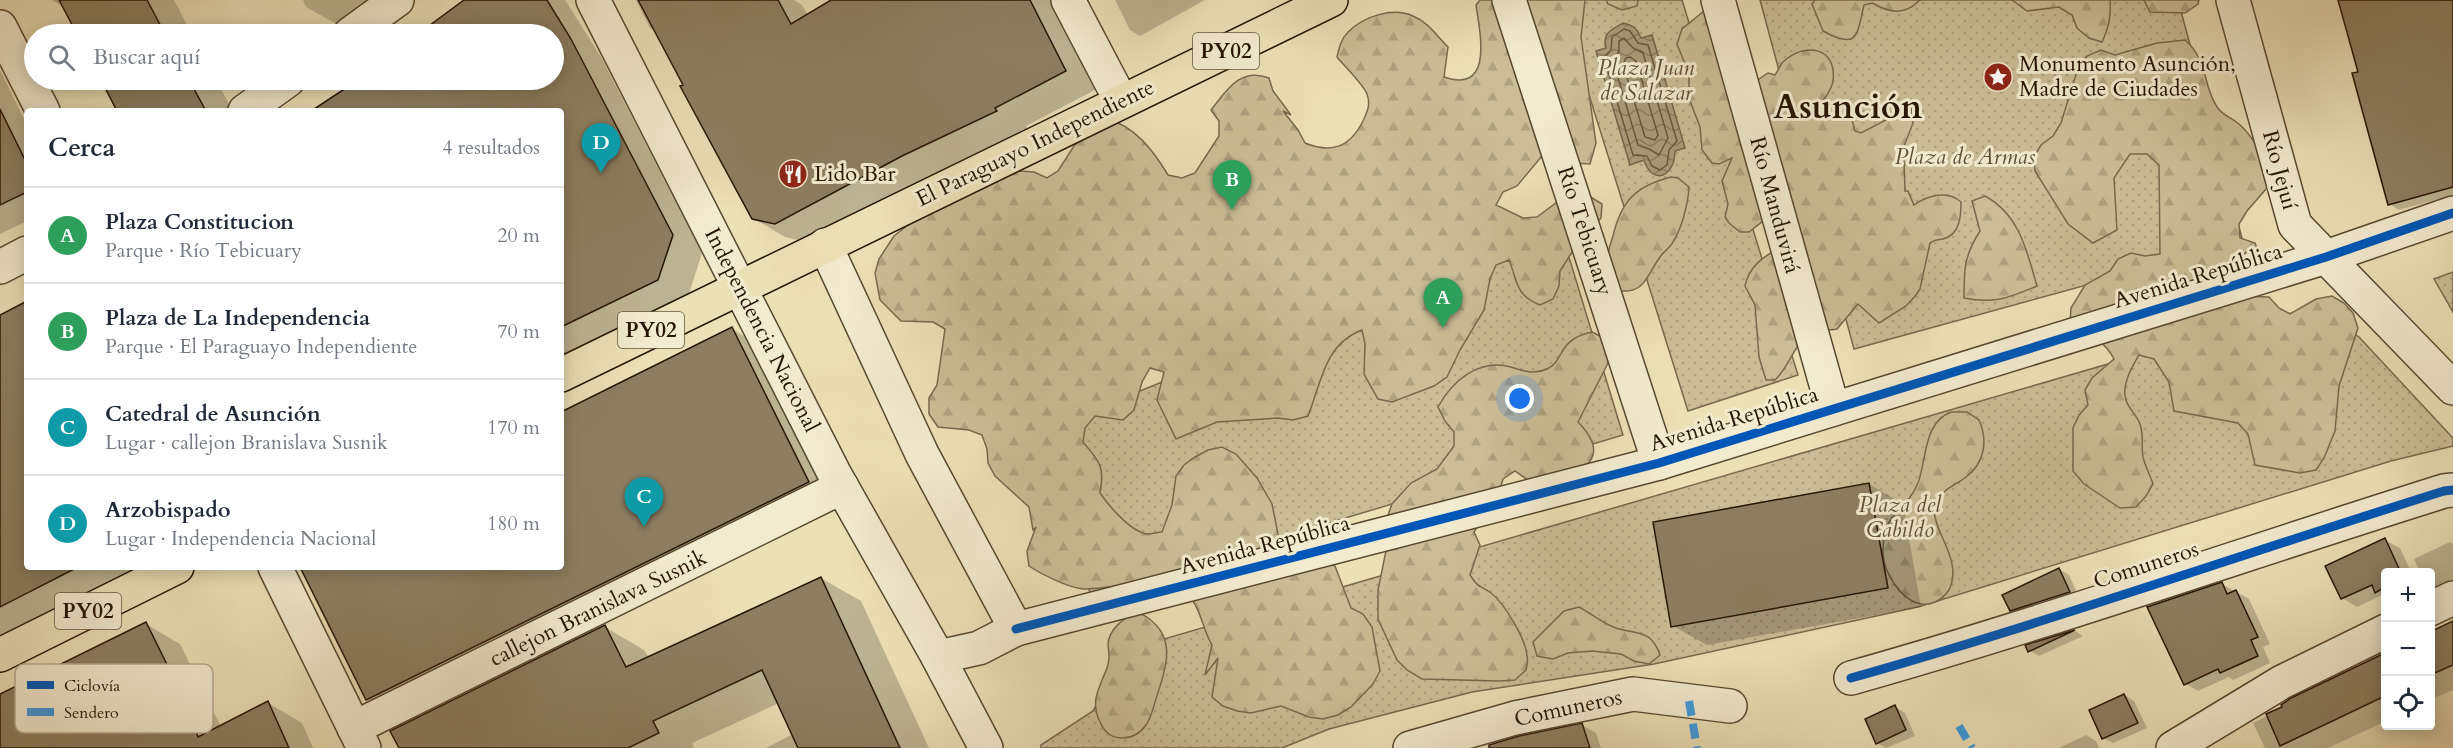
<!DOCTYPE html>
<html lang="es">
<head>
<meta charset="utf-8">
<style>
	body { margin:0; font-family:Cardo,serif; background:#f6f6f7; color:#1f2937 }
	.controls { position:absolute; right:18px; bottom:18px; display:grid; overflow:hidden; border-radius:6px; box-shadow:0 3px 15px #0003 }
	.controls button { width:54px; height:54px; display:grid; place-items:center; padding:0; border:0; border-bottom:2px solid #e0e1e3; background:#fff; color:#1f2937; font:30px sans-serif }
	.you { position:absolute; left:1520px; top:399px; width:21px; height:21px; margin:-15px; border:4px solid #fff; border-radius:50%; background:#1a73e8; box-shadow:0 0 0 9px #1a73e833 }
	.badge { display:grid; place-items:center; width:39px; height:39px; border-radius:50%; background:#8f2418; color:#fff; font-size:20px; font-weight:700 }
	.pin { position:absolute; translate:-50% -50px; filter:drop-shadow(0 2px 3px #0008) }
	.pin::after { content:''; position:absolute; top:32px; width:21px; height:18px; background:inherit; clip-path:polygon(0 0,100% 0,50% 100%) }
	.list { margin:0; padding:0; list-style:none }
	h2 { display:flex; justify-content:space-between; align-items:center; height:78px; margin:0; padding:0 24px; font-size:26px }
	h2 small { font-size:20px; font-weight:400; color:#747a83 }
	.list li { display:grid; grid-template-columns:39px 1fr auto; gap:18px; align-items:center; box-sizing:border-box; height:96px; padding:0 24px; border-top:2px solid #e0e1e3 }
	.list b { display:block; font-size:22px; white-space:nowrap }
	.list p { margin:0; font-size:20px; white-space:nowrap; color:#747a83 }
	.list em { font-size:20px; font-style:normal; color:#747a83 }
	.icon { flex:none; width:33px; height:33px; fill:none; stroke:currentColor; stroke-width:2; stroke-linecap:round; stroke-linejoin:round }
	.map { position:relative; flex:none; width:2453px; height:748px; overflow:hidden }
	.search { position:absolute; background:#fff; box-shadow:0 3px 15px #0003; left:24px; top:24px; width:540px; height:66px; display:flex; align-items:center; gap:15px; box-sizing:border-box; padding:0 21px; border-radius:33px; color:#747a83; font-size:22px }
	.panel { position:absolute; background:#fff; box-shadow:0 3px 15px #0003; left:24px; top:108px; width:540px; height:462px; border-radius:6px }
	.map>svg:first-child { display:block }
	.grass { fill:url(#grass-dots); stroke:#79684e; stroke-width:1.5 }
	.forest { fill:url(#forest-firs); stroke:#79684e; stroke-width:1.5 }
	.water { fill:url(#water-waves); stroke:#75654a; stroke-width:1.5 }
	.shadow { fill:#0003 }
	.lines { fill:none; stroke-linecap:round; stroke-linejoin:round }
	.shore { stroke:#68583e; stroke-width:1.5 }
	.building { fill:#8d7e61; stroke:#271403; stroke-width:1.5 }
	.minor-casing { stroke:#584730; stroke-width:36 }
	.highway-casing { stroke:#271403; stroke-width:36 }
	.minor { stroke:#f3ebd0; stroke-width:33 }
	.highway { stroke:#ece0b7; stroke-width:33 }
	.quiet { stroke:#3d9add; stroke-width:8; stroke-dasharray:15 8; stroke-linecap:butt }
	.cycleway-casing { stroke:#f3ebd0; stroke-width:13 }
	.cycleway { stroke:#0057b8; stroke-width:9 }
	.labels { text-anchor:middle; dominant-baseline:central; stroke-width:6; stroke-linejoin:round; paint-order:stroke }
	.shield { fill:#f3ebd0; stroke:#645440; stroke-width:1.5 }
	.shield-label { font-size:21px; font-weight:bold; fill:#271403 }
	.poi-label { font-size:22px; fill:#271403; stroke:#f3ebd0; text-anchor:start }
	.park-label { font-size:22px; font-style:italic; fill:#604f37; stroke:#f3ebd0 }
	.street-label { font-size:22px; fill:#271403; stroke:#f3ebd0 }
	.town-label { font-size:34px; font-weight:bold; fill:#271403; stroke:#f3ebd0 }
	.key { fill:#f3ebd0; stroke:#b6aa92; stroke-width:1.5 }
	.key-label { font-size:16px; fill:#271403 }
</style>
</head>
<body>
<div class="map">
<svg width="2453" height="748" viewBox="0 0 2453 748">
	<defs>
		<pattern id="grass-dots" width="8" height="8" patternUnits="userSpaceOnUse" patternTransform="scale(1.5)"><rect width="8" height="8" fill="#cbbd98"/><path d="M2 2h.1M6 6h.1" fill="none" stroke="#aea281" stroke-width="1.8" stroke-linecap="round"/></pattern>
		<pattern id="forest-firs" width="22" height="20" patternUnits="userSpaceOnUse" patternTransform="scale(1.5)"><rect width="22" height="20" fill="#cbbd98"/><path d="M5 1l3.5 6h-7zM16 11l3.5 6h-7z" fill="#aea281"/></pattern>
		<pattern id="water-waves" width="16" height="10" patternUnits="userSpaceOnUse" patternTransform="scale(1.5)"><rect width="16" height="10" fill="#a99b7a"/><path d="M0 5q4-4 8 0t8 0" fill="none" stroke="#8a7d62"/></pattern>
	</defs>
	<rect width="100%" height="100%" fill="#ece0b7"/>
	<filter id="stains"><feTurbulence type="fractalNoise" baseFrequency=".00333" numOctaves="4"/><feColorMatrix values="0 0 0 0 .2 0 0 0 0 .09 0 0 0 0 .02 0 0 0 .5 -.17"/></filter>
	<radialGradient id="worn" r=".72"><stop offset=".6" stop-color="#630" stop-opacity="0"/><stop offset="1" stop-color="#630" stop-opacity=".3"/></radialGradient>
	<g class="grass">
		<polygon points="1565,0 1682,0 1798,375 1688,411 1563,12"/>
		<polygon points="1760,0 2178,0 2243,242 1854,349"/>
		<polygon points="1558,221 1623,435 1091,594 1017,441"/>
		<polygon points="2453,272 2453,312 2434,279"/>
		<polygon points="2283,313 2328,315 2359,337 2453,438 2453,446 2391,461 1918,607 1654,664 1472,692 1329,729 1282,748 1041,748 1041,745 1093,711 1107,684 1116,653"/>
	</g>
	<g class="forest">
		<path d="M1480 0H1585L1581 37 1596 143 1590 164 1573 163 1556 139 1517 186 1503 192 1496 205 1523 218 1537 217 1560 200 1589 196 1602 204 1601 218 1576 246 1560 271 1559 286 1553 299 1540 305C1515 295 1518 282 1509 260L1496 265 1490 279 1484 310 1460 350 1447 377 1434 386 1392 402 1378 399 1364 374 1365 344 1362 330C1324 344 1321 384 1308 416L1293 420 1278 418 1217 422 1176 439 1157 400 1164 372 1150 368 1142 382 1134 410 1123 420 1095 416 1085 428 1083 442C1100 462 1105 467 1100 493 1109 506 1131 532 1147 534 1152 534 1158 532 1162 532L1172 505 1176 476 1184 465 1195 457 1208 450 1222 447 1236 454 1257 478 1272 504 1278 534 1284 547 1335 566 1351 608 1363 614 1372 627 1380 671 1373 684 1351 707 1338 715 1323 719 1309 717 1281 706 1251 713 1237 711 1223 706 1212 697 1218 658 1205 675 1212 645C1202 629 1201 607 1188 596 1181 590 1136 585 1125 586 1111 586 1097 589 1083 589 1069 588 1041 574 1029 566L1027 551 1036 527 1033 530 1029 507 995 476 988 463 987 449 982 435 969 430 938 427 929 414V398L937 385 945 329 933 322 901 321 880 300 875 273 879 259 894 236 951 191 964 184 1020 171 1034 172 1047 178 1058 171 1081 135 1105 118C1135 126 1153 150 1168 175L1182 178 1195 173 1219 136V121L1211 110C1227 90 1240 67 1269 78L1273 91 1291 115 1283 111 1298 130 1305 143C1332 154 1350 147 1363 121 1367 112 1371 105 1367 94 1363 84 1345 67 1337 57 1339 48 1341 39 1348 32 1364 16 1393 7 1413 16 1428 22 1437 36 1448 47L1444 77C1494 94 1480 33 1476 5Z"/>
		<polygon points="1606,0 1638,0 1637,6 1622,10 1608,4"/>
		<path d="M1815 0H1920C1904 16 1890 13 1872 3L1864 5C1857 34 1859 51 1823 31L1812 4Z"/>
		<path d="M2012 0H2110C2111 16 2109 27 2102 42L2089 38 2077 28 2072 15 2059 7 2027 11Z"/>
		<polygon points="2144,0 2199,0 2198,4 2185,13 2150,12"/>
		<path d="M1704 11 1756 81 1768 73 1775 75C1778 71 1780 65 1783 62 1804 42 1837 46 1833 81 1832 92 1819 103 1816 114L1845 116 1852 120 1855 131 1861 133 1911 107 1913 123 1901 154 1904 161 1905 191H1908L1914 205C1928 195 1948 190 1961 202 1961 216 1960 235 1943 239 1937 240 1935 239 1930 243L1920 289 1916 295 1906 306 1879 323 1858 304 1837 329C1830 330 1821 330 1814 332 1795 340 1790 366 1775 380H1766L1759 357 1755 305 1745 286C1749 266 1764 256 1781 247L1767 218 1749 232H1740L1729 223 1725 217 1728 204 1722 181 1732 158 1719 164 1712 163 1702 150 1700 127 1689 98V74L1677 44 1682 29Z"/>
		<path d="M2185 40C2209 61 2202 84 2217 107 2223 116 2231 117 2239 124 2252 135 2266 160 2272 175L2266 189 2247 211 2239 224 2240 238 2255 243 2260 256 2246 252 2230 275 2240 296 2269 297 2279 308 2290 314 2316 299 2332 296 2344 303 2353 313 2358 328 2339 386 2335 431 2324 458 2316 470 2300 473 2255 465 2248 434 2238 423 2174 411 2169 382 2154 359 2139 355C2132 367 2121 385 2126 400 2128 408 2137 415 2140 424 2144 435 2141 446 2143 457 2145 466 2150 475 2153 484L2146 496 2136 507 2120 508 2084 484 2073 471V428L2079 415 2088 405 2085 390 2092 378 2114 359C2104 340 2088 333 2070 323L2071 308 2085 285 2110 271 2118 259 2131 253 2145 256 2160 254 2159 165 2147 154H2130L2114 178 2117 230 2093 243 2068 224 2035 171 2034 157 2041 145 2053 136 2061 123 2078 68 2087 56 2101 50 2115 55 2157 43Z"/>
		<path d="M1671 177 1678 178 1689 187C1688 204 1682 228 1673 242 1670 248 1664 251 1660 257 1646 276 1645 296 1615 290 1613 280 1609 269 1608 259 1607 251 1611 243 1613 236 1621 201 1636 186 1671 177Z"/>
		<path d="M1985 196C2020 215 2027 252 2037 286 2009 298 1994 304 1964 298 1964 269 1964 256 1980 231L1972 201Z"/>
		<path d="M1592 332 1604 338 1612 350 1607 365 1578 422C1618 463 1573 474 1539 488L1515 471 1503 479 1499 493 1474 532 1480 545 1470 575C1479 589 1480 585 1491 593 1504 603 1526 639 1527 656 1528 660 1527 666 1526 670L1515 680 1499 681 1422 679 1407 670 1397 660 1378 619V590L1387 546V518L1392 504 1411 483 1437 469 1454 446V432L1445 421 1438 407C1452 381 1479 358 1511 367 1524 371 1534 375 1547 369 1564 362 1557 339 1592 332Z"/>
		<path d="M1951 412H1967L1979 420C1988 440 1985 463 1966 477 1955 486 1943 488 1936 503 1926 525 1965 558 1949 590 1945 596 1942 599 1935 602 1910 614 1884 577 1883 554 1882 509 1905 515 1918 483 1927 459 1923 423 1951 412Z"/>
		<path d="M1579 607C1591 613 1603 624 1616 628 1638 635 1651 629 1660 655L1649 664 1634 661 1621 654 1592 651 1568 653 1553 659 1537 656 1533 642 1564 611Z"/>
		<path d="M1137 613C1146 615 1150 619 1156 625 1176 646 1163 676 1156 699 1153 708 1151 718 1146 725 1134 742 1110 743 1101 724 1089 702 1099 689 1107 668 1110 660 1109 653 1108 645 1108 630 1124 617 1137 613Z"/>
	</g>
	<path class="water" d="M1623 23C1633 25 1637 28 1641 38L1652 35 1685 148 1675 151C1675 176 1653 187 1644 160L1630 165 1596 51 1606 48C1602 33 1611 30 1623 23Z"/>
	<g class="shadow">
		<polygon points="52,0 174,0 192,34 79,34 64,7"/>
		<polygon points="303,0 373,0 340,26 306,7"/>
		<polygon points="466,0 565,0 601,57 702,253 688,297 561,358 561,111 314,111 361,80 554,80 554,34 421,34"/>
		<polygon points="636,0 794,0 802,5 808,15 834,0 1051,0 1097,89 1026,126 1028,130 934,174 807,242 785,237 753,218 657,32 650,28"/>
		<polygon points="1115,0 1205,0 1140,36 1130,30"/>
		<polygon points="2339,0 2453,0 2453,195 2399,210 2390,204 2360,73"/>
		<polygon points="0,70 27,125 27,221 0,234"/>
		<polygon points="102,80 216,80 233,111 119,111"/>
		<polygon points="27,303 27,567 149,567 0,643 0,317"/>
		<polygon points="732,329 766,349 842,502 401,719 368,699 302,567 561,567 561,414"/>
		<polygon points="1869,484 1903,504 1921,607 1707,645 1673,626"/>
		<polygon points="2385,540 2400,548 2411,572 2386,572 2386,597 2382,595 2357,607 2342,598"/>
		<polygon points="2450,542 2453,544 2453,602 2430,591 2430,572 2420,572 2414,559"/>
		<polygon points="2059,569 2069,575 2079,597 2021,616 2011,610"/>
		<polygon points="821,578 861,601 929,748 766,748 793,734 779,703 692,743 694,748 400,748 605,627 644,650 649,658"/>
		<polygon points="2222,584 2249,599 2270,644 2263,647 2270,663 2233,680 2229,677 2198,691 2186,684"/>
		<polygon points="2453,619 2453,690 2430,700 2430,633 2445,627 2444,625"/>
		<polygon points="146,624 180,644 221,727 268,703 302,723 313,748 0,748 0,695"/>
		<polygon points="2075,631 2083,636 2039,656 2030,651 2027,646"/>
		<polygon points="2386,655 2386,721 2328,748 2265,748 2253,723 2284,707 2292,700"/>
		<polygon points="2124,695 2134,701 2147,728 2113,743 2103,738"/>
		<polygon points="1895,707 1905,713 1915,736 1886,748 1877,743"/>
		<polygon points="1582,725 1596,733 1601,748 1512,748"/>
		<polygon points="2086,735 2096,741 2099,748 2059,748"/>
	</g>
	<g class="lines">
		<g class="shore">
			<polygon points="1624,29 1630,31 1638,43 1648,45 1677,141 1669,150 1667,165 1660,170 1652,166 1647,156 1633,155 1604,58 1611,50 1612,37"/>
			<polygon points="1624,38 1633,48 1643,53 1668,138 1659,155 1649,149 1638,145 1613,61 1619,51 1619,41"/>
			<polygon points="1630,57 1636,61 1658,135 1655,140 1645,137 1623,64 1626,58"/>
		</g>
	</g>
	<g class="building">
		<polygon points="59,0 147,0 165,34 77,34"/>
		<polygon points="464,0 547,0 571,39 673,235 658,280 561,327 561,111 311,111 358,80 554,80 554,34 418,34"/>
		<polygon points="638,0 778,0 791,24 831,0 1030,0 1066,71 995,108 997,111 902,156 775,224 752,219 680,86 683,85"/>
		<polygon points="2338,0 2453,0 2453,187 2388,205 2352,73 2358,72"/>
		<polygon points="101,80 189,80 206,111 117,111"/>
		<polygon points="0,109 27,164 27,192 0,205"/>
		<polygon points="27,301 27,567 78,567 0,607 0,315"/>
		<polygon points="732,327 809,482 366,700 300,567 561,567 561,412"/>
		<polygon points="1869,483 1888,588 1671,627 1653,522"/>
		<polygon points="2385,538 2401,573 2385,573 2385,587 2375,593 2372,585 2341,599 2325,566"/>
		<polygon points="2059,568 2070,592 2010,611 2002,595"/>
		<polygon points="821,577 900,748 798,748 762,670 653,721 659,733 628,748 399,748 390,731 605,625 626,667"/>
		<polygon points="2222,582 2227,594 2236,590 2258,637 2251,640 2258,656 2220,673 2218,669 2184,685 2147,607"/>
		<polygon points="2453,621 2453,665 2430,675 2430,632"/>
		<polygon points="146,622 185,701 198,737 268,701 289,748 0,748 0,694"/>
		<polygon points="2075,630 2028,652 2025,645"/>
		<polygon points="2385,653 2385,696 2280,746 2266,714 2282,707 2281,705 2291,698"/>
		<polygon points="2124,694 2138,723 2102,739 2089,710"/>
		<polygon points="1895,705 1906,730 1876,744 1865,719"/>
		<polygon points="1582,723 1590,748 1489,748 1489,745 1519,736"/>
	</g>
	<g class="lines">
		<g class="minor-casing">
			<g id="minor">
				<polyline points="593,0 834,473 938,657 979,648 1016,629 922,454 825,245"/>
				<polyline points="1068,0 1121,101"/>
				<polyline points="1509,0 1659,463"/>
				<polyline points="1718,0 1833,409"/>
				<polyline points="2233,0 2295,225 2453,388"/>
				<polyline points="0,27 43,111"/>
				<polyline points="350,34 397,0"/>
				<polyline points="245,111 288,80"/>
				<polyline points="0,267 27,253"/>
				<polyline points="275,567 364,748"/>
				<polyline points="2430,609 2453,598"/>
				<polyline points="1016,629 1659,463 2326,257 2453,213"/>
				<polyline points="938,657 986,748"/>
				<path d="M1851 678C2050 622 2246 553 2444 491L2453 490"/>
				<polyline points="354,728 842,487"/>
				<polyline points="1410,748 1515,718 1633,694 1730,706"/>
				<polyline points="2173,748 2282,682 2386,631"/>
			</g>
		</g>
		<g class="highway-casing">
			<g id="highway">
				<polyline points="561,375 1331,0"/>
				<polyline points="0,655 177,567"/>
			</g>
		</g>
		<use href="#minor" class="minor"/>
		<use href="#highway" class="highway"/>
		<g class="quiet">
			<polyline points="1689,701 1697,748"/>
			<polyline points="1959,726 1972,748"/>
		</g>
		<g class="cycleway-casing">
			<g id="cycleway">
				<polyline points="1016,629 1659,463 2326,257 2453,213"/>
				<path d="M1851 678C2050 622 2246 553 2444 491L2453 490"/>
			</g>
		</g>
		<use href="#cycleway" class="cycleway"/>
	</g>
	<defs>
		<g id="sight-disc" transform="scale(1.5)"><circle r="9.5" fill="#8f2418" stroke="#f3ebd0"/><path d="M0-6L1.8-2.2L6-1.7L2.9 1.2L3.7 5.4L0 3.3L-3.7 5.4L-2.9 1.2L-6-1.7L-1.8-2.2Z" fill="#fff"/></g>
		<g id="restaurant-disc" transform="scale(1.5)"><circle r="9.5" fill="#8f2418" stroke="#f3ebd0"/><path d="M-5-6h1v4h1v-4h1v4h1v-4h1v5L-1.5 .5V6h-2V.5L-5-1ZM5-6V6H3V1.5H1.5Q1.5-4 5-6Z" fill="#fff"/></g>
	</defs>
	<g fill-rule="evenodd">
		<use href="#sight-disc" x="1998" y="77"/>
		<use href="#restaurant-disc" x="793" y="174"/>
	</g>
	<g class="labels">
		<g class="shield">
			<rect x="1193" y="33" width="66" height="36" rx="4.5"/>
			<rect x="618" y="312" width="66" height="36" rx="4.5"/>
			<rect x="55" y="593" width="66" height="36" rx="4.5"/>
		</g>
		<g class="shield-label">
			<text x="1226" y="51">PY02</text>
			<text x="651" y="330">PY02</text>
			<text x="88" y="611">PY02</text>
		</g>
		<g class="poi-label">
			<text x="2019" y="64">Monumento Asunción,<tspan x="2019" dy="25">Madre de Ciudades</tspan></text>
			<text x="814" y="174">Lido Bar</text>
		</g>
		<g class="park-label">
			<text x="1646" y="68">Plaza Juan<tspan x="1646" dy="25">de Salazar</tspan></text>
			<text x="1965" y="157">Plaza de Armas</text>
			<text x="1900" y="505">Plaza del<tspan x="1900" dy="25">Cabildo</tspan></text>
		</g>
		<g class="street-label">
			<text transform="translate(1035 143) rotate(-26)">El Paraguayo Independiente</text>
			<text transform="translate(2280 170) rotate(75)">Río Jejuí</text>
			<text transform="translate(1775 205) rotate(75)">Río Manduvirá</text>
			<text transform="translate(1585 231) rotate(72)">Río Tebicuary</text>
			<text transform="translate(2198 276) rotate(-17)">Avenida República</text>
			<text transform="translate(762 330) rotate(63)">Independencia Nacional</text>
			<text transform="translate(1734 419) rotate(-17)">Avenida República</text>
			<text transform="translate(1265 545) rotate(-15)">Avenida República</text>
			<text transform="translate(2146 565) rotate(-18)">Comuneros</text>
			<text transform="translate(598 608) rotate(-26)">callejon Branislava Susnik</text>
			<text transform="translate(1568 708) rotate(-12)">Comuneros</text>
		</g>
		<g class="town-label">
			<text x="1848" y="107">Asunción</text>
		</g>
	</g>
	<rect x="15" y="664" width="198" height="69" rx="9" class="key"/>
	<rect x="27" y="681" width="27" height="8" fill="#0057b8"/>
	<rect x="27" y="708" width="27" height="8" fill="#3d9add"/>
	<g class="key-label">
		<text x="64" y="691">Ciclovía</text>
		<text x="64" y="718">Sendero</text>
	</g>
	<rect width="100%" height="100%" filter="url(#stains)"/>
	<rect width="100%" height="100%" fill="url(#worn)"/>
</svg>
<div class="controls">
<button>+</button>
<button>−</button>
<button><svg class="icon" aria-label="locate" viewBox="0 0 24 24"><circle cx="12" cy="12" r="6"/><path d="M12 2v4M12 18v4M2 12h4M18 12h4"/></svg></button>
</div>
<div class="you"></div>
<div class="pin badge" style="left:1443px;top:328px;background:#2e9e5b">A</div>
<div class="pin badge" style="left:1232px;top:210px;background:#2e9e5b">B</div>
<div class="pin badge" style="left:644px;top:527px;background:#0f9aa8">C</div>
<div class="pin badge" style="left:601px;top:173px;background:#0f9aa8">D</div>
<div class="search"><svg class="icon" aria-label="search" viewBox="0 0 24 24"><circle cx="10" cy="10" r="6"/><path d="M15 15l6 6"/></svg>Buscar aquí</div>
<section class="panel">
<h2>Cerca<small>4 resultados</small></h2>
<ul class="list">
<li><span class="badge" style="background:#2e9e5b">A</span><div><b>Plaza Constitucion</b><p>Parque · Río Tebicuary</p></div><em>20 m</em></li>
<li><span class="badge" style="background:#2e9e5b">B</span><div><b>Plaza de La Independencia</b><p>Parque · El Paraguayo Independiente</p></div><em>70 m</em></li>
<li><span class="badge" style="background:#0f9aa8">C</span><div><b>Catedral de Asunción</b><p>Lugar · callejon Branislava Susnik</p></div><em>170 m</em></li>
<li><span class="badge" style="background:#0f9aa8">D</span><div><b>Arzobispado</b><p>Lugar · Independencia Nacional</p></div><em>180 m</em></li>
</ul>
</section>
</div>
</body>
</html>
